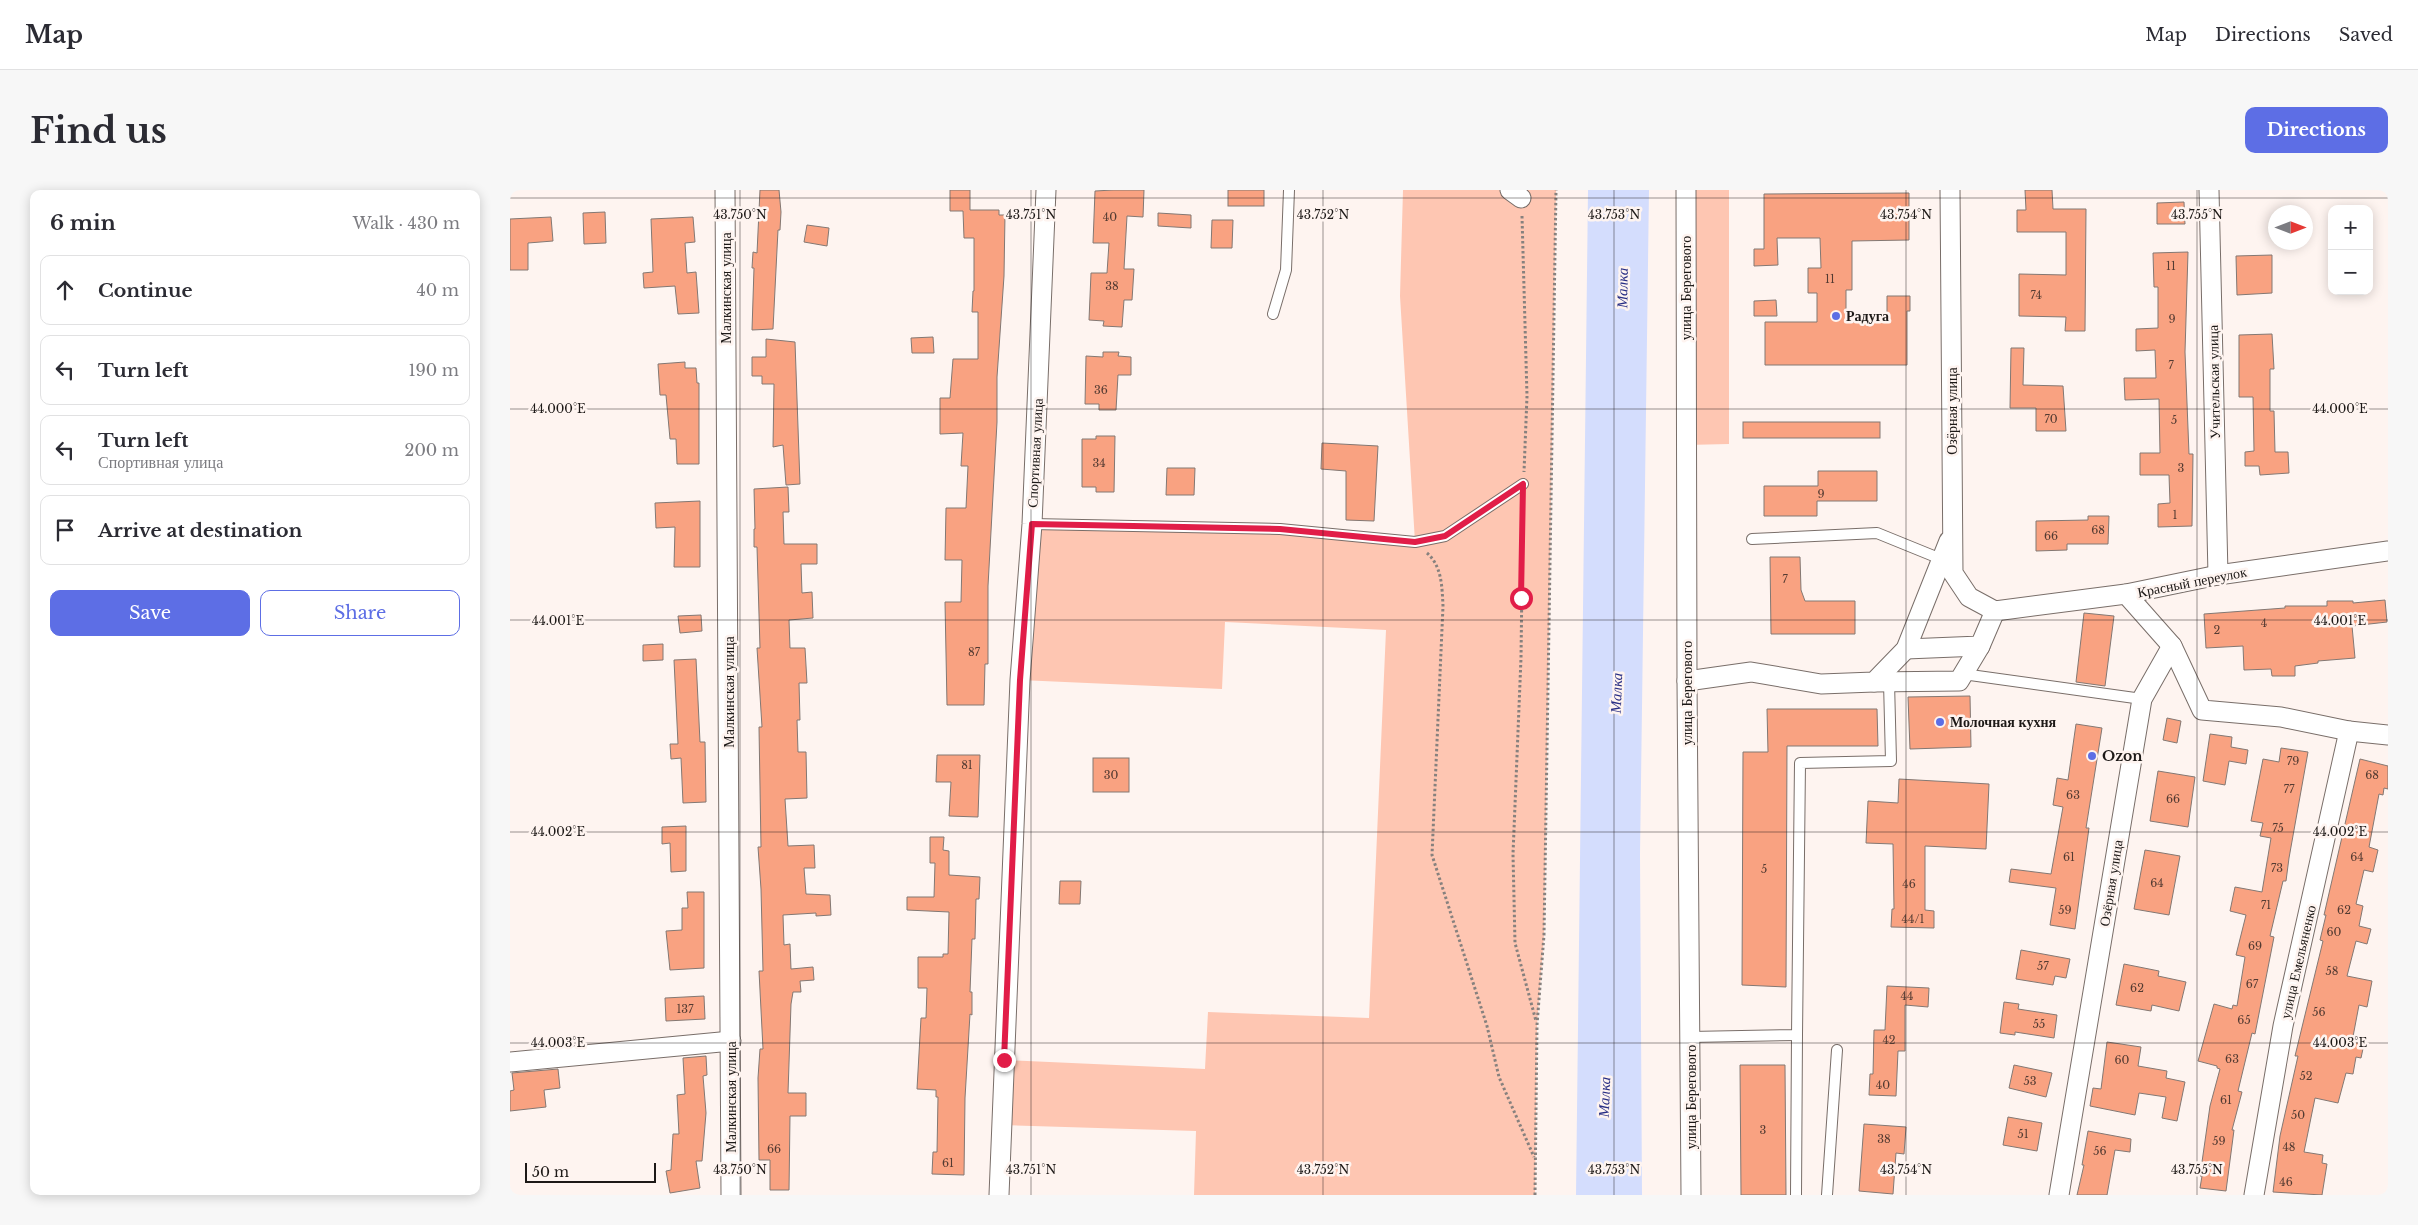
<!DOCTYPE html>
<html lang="en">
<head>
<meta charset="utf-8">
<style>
	body { margin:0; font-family:"Libre Baskerville",serif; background:#f7f7f7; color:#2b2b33 }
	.controls { position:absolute; right:15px; top:15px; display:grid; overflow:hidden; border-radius:10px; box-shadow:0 2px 12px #0003 }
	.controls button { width:45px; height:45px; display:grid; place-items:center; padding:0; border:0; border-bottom:1px solid #e1e1e2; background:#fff; color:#2b2b33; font:25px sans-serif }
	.compass { position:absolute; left:1758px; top:15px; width:45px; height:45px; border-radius:50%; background:#fff; box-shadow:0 2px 12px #0003; rotate:90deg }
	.scale { position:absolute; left:15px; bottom:12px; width:131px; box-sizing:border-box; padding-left:5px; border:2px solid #1d1917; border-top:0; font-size:14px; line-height:18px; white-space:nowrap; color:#1d1917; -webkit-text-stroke:4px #fef4f0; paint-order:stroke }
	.stop { position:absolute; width:15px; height:15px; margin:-11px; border:4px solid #e11d48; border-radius:50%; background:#fff }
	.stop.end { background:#e11d48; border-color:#fff; box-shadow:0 1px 5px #0008 }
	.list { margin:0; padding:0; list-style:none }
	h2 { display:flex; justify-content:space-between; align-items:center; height:65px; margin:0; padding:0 20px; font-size:21px }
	h2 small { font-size:16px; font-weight:400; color:#7c7c81 }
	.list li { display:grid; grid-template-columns:32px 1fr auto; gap:15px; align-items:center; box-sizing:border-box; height:70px; margin:0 10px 10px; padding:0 10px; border:1px solid #e1e1e2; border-radius:10px }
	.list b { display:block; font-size:19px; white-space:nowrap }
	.list p { margin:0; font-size:16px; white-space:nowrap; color:#7c7c81 }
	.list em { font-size:16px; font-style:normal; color:#7c7c81 }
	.actions { display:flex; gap:10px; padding:15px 20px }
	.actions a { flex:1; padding:11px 0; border:1px solid #5d6ee5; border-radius:10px; text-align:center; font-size:18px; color:#5d6ee5 }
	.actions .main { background:#5d6ee5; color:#fff }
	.icon { flex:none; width:28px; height:28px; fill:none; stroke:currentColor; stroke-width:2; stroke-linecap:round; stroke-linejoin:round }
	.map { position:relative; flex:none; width:1878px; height:1005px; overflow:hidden; border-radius:10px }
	header { display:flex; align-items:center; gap:30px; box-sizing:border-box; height:70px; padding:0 25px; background:#fff; border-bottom:1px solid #e1e1e2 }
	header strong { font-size:24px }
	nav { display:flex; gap:28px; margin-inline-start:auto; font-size:18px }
	.intro { display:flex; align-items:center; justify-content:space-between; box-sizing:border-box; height:120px; padding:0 30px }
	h1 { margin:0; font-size:35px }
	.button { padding:12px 22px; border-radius:10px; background:#5d6ee5; color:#fff; font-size:18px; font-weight:700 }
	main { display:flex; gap:30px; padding:0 30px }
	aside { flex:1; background:#fff; border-radius:10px; box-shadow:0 2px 12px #0003 }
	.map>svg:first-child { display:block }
	.green { fill:#fec6b2 }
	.water { fill:#d4ddfd }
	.building { fill:#f9a281; stroke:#837873 }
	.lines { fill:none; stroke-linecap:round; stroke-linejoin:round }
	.lane-casing { stroke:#796e69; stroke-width:12 }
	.street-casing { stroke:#796e69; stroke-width:21 }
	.path { stroke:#87817e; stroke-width:3; stroke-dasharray:2.5 2.5; stroke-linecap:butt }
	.lane { stroke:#fff; stroke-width:10 }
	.street { stroke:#fff; stroke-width:19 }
	.route { stroke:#e11d48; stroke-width:6 }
	.ticks { fill:none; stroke:#1d1917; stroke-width:1; stroke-opacity:0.45 }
	.poi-dot { fill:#5d6ee5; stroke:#fef4f0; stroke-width:2 }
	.labels { text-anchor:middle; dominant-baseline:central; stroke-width:5; stroke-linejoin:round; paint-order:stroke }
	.number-label { font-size:11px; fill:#543b32 }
	.street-label { font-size:14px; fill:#1d1917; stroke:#fef4f0 }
	.poi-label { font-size:14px; font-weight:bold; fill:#1d1917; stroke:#fef4f0; text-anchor:start }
	.water-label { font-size:15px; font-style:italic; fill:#272d84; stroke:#fef4f0 }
	.ticks-label { font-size:12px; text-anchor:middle; fill:#1d1917; stroke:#fef4f0; stroke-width:5; stroke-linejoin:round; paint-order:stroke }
</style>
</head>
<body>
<header>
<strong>Map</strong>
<nav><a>Map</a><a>Directions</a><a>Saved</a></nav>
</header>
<div class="intro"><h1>Find us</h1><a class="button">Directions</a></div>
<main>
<aside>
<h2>6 min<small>Walk · 430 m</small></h2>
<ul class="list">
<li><svg class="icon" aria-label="ahead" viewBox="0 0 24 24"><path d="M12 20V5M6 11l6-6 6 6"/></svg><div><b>Continue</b></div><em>40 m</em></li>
<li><svg class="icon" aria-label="left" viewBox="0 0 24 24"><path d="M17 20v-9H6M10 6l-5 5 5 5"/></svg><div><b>Turn left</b></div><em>190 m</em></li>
<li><svg class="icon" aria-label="left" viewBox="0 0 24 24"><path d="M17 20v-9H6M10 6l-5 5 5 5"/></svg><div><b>Turn left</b><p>Спортивная улица</p></div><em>200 m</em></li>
<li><svg class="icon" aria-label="arrive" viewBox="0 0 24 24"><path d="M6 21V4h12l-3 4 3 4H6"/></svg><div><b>Arrive at destination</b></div></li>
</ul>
<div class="actions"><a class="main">Save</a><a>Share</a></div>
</aside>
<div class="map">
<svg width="1878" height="1005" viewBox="0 0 1878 1005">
	<rect width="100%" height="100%" fill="#fef4f0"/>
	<g class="green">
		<polygon points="893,0 1046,0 1034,745 1027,835 1025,1005 684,1005 686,941 492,935 494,870 695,879 698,822 859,828 876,440 715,432 712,499 510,490 522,334 770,339 905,352 890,106"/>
		<polygon points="1176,0 1219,0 1219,254 1176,255"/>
	</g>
	<polygon class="water" points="1078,0 1139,0 1130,665 1132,1005 1066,1005"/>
	<g class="building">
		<polygon points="250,0 269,0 271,22 270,40 268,40 263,139 242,140 244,78 242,78 243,62 247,63"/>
		<polygon points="440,0 460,0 460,20 489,20 489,25 495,25 494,86 487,187 487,232 478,396 478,474 475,474 474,515 437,515 435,412 451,412 452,370 435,370 436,318 456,318 458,276 451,276 453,243 430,244 430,208 440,208 443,169 468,169 468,122 462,122 463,101 464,101 464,48 454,48 453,21 440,21"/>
		<polygon points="603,0 634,0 633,27 617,26 614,79 624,79 622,110 614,110 612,137 593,136 594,131 579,130 581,83 597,83 599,53 583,53 585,1"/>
		<rect x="718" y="0" width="36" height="16"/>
		<polygon points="1515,0 1542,0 1543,19 1576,19 1575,141 1555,141 1556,127 1509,126 1509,84 1556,85 1556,42 1507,42 1507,20 1516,20"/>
		<polygon points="1399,3 1399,50 1342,51 1342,100 1336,100 1336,132 1377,132 1377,106 1400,106 1400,121 1397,121 1397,175 1255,175 1255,132 1307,132 1307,103 1298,103 1298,78 1311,78 1310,48 1267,48 1268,75 1244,76 1244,59 1254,59 1254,4"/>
		<polygon points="1674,12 1675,34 1647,34 1647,13"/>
		<polygon points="95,22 96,53 74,54 73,23"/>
		<polygon points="648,23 681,25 681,38 648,36"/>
		<polygon points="41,27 43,51 18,53 18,80 0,80 0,29"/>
		<polygon points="183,27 185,52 175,53 177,83 186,82 189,123 168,124 165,96 134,98 133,83 143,82 141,29"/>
		<polygon points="702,30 723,30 722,58 701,58"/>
		<polygon points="297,35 319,38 317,56 294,52"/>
		<polygon points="1678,62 1675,162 1679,264 1683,264 1682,336 1648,337 1648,314 1660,313 1659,285 1630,285 1630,263 1650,263 1649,209 1615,210 1614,188 1646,188 1645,160 1626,161 1626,139 1648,138 1648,97 1644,97 1643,63"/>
		<polygon points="1762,65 1762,103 1727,105 1726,66"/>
		<polygon points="1266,110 1267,126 1244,126 1244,111"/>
		<polygon points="1762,144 1764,179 1760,179 1760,221 1764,221 1765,262 1778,262 1779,283 1750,285 1749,276 1735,276 1735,262 1744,261 1743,207 1729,207 1729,145"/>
		<polygon points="423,147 424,163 402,163 401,148"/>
		<polygon points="256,149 285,152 290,294 276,295 273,255 263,257 264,194 252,194 252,186 242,186 242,167 256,167"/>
		<polygon points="1501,158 1514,158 1513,195 1553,196 1556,241 1526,241 1526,218 1500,218"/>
		<polygon points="593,162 609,162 608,166 621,167 621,185 608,185 606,220 589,220 589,214 575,214 576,166 593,167"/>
		<polygon points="175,172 175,178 186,178 187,193 189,193 189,274 167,274 166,249 160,249 156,205 150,205 148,174"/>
		<rect x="1233" y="232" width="137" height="16"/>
		<polygon points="586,246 605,246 604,302 586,302 586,297 572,297 572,249 586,249"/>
		<polygon points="812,253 868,256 864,331 836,330 836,281 811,279"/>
		<polygon points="657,278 685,278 684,305 656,305"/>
		<polygon points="1308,281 1367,281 1367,311 1307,311 1307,326 1254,326 1254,296 1308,296"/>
		<polygon points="278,297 279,322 273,322 274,354 307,354 307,374 291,374 292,403 302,402 303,428 279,430 280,458 295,458 297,493 289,493 290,530 287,530 288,562 296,562 297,608 275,609 278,656 304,655 305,678 294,678 296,704 320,705 321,725 306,726 306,723 273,725 274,755 280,754 281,779 303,777 304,790 290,791 291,802 283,802 281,814 278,903 296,903 296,926 280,926 279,1000 260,1000 260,970 249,970 248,888 250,859 253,859 249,781 253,781 251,699 248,657 251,657 249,537 252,537 247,458 250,458 247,357 244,357 244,339 245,339 244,299"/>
		<polygon points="190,311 190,377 164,377 165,337 146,338 145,313"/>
		<polygon points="1578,326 1599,326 1598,354 1557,354 1557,360 1526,361 1526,331 1578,330"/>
		<polygon points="1260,367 1290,367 1291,400 1295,411 1345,411 1345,444 1261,444"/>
		<polygon points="1875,410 1877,432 1842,436 1845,468 1808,471 1808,473 1785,476 1785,486 1762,486 1761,479 1734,480 1733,456 1696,458 1694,424 1775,418 1775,416 1817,416 1817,411 1843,411 1843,413"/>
		<polygon points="1574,423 1604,426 1595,496 1566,492"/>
		<polygon points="191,425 192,441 170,443 168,426"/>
		<polygon points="153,454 153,470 133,471 133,455"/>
		<polygon points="186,469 190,552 195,552 196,612 173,613 171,568 161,569 160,554 168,554 164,470"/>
		<polygon points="1460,506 1461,557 1400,559 1398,507"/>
		<polygon points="1257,519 1367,519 1368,556 1277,556 1276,797 1232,795 1233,562 1258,562"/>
		<polygon points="1657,528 1671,531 1667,553 1653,550"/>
		<polygon points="1566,534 1592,538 1576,638 1579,638 1565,739 1540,735 1546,698 1499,692 1501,679 1541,684 1553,617 1543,615 1547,588 1558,590"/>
		<polygon points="1700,544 1722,547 1721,557 1738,560 1736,574 1719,571 1715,595 1693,591"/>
		<polygon points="1771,558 1798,562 1779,668 1776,691 1773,691 1760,746 1764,747 1745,844 1742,843 1728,901 1732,902 1722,940 1724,940 1716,1001 1690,998 1692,986 1690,986 1700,916 1710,879 1707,878 1707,876 1688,871 1704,814 1722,819 1723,815 1727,816 1735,767 1726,765 1736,725 1720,721 1725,697 1752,702 1761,648 1750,646 1753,633 1741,631 1753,569 1769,572"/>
		<polygon points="427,565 470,565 468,627 439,626 441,592 426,592"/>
		<rect x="583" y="568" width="36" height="34"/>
		<polygon points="1850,569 1878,576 1878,599 1874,598 1873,605 1869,604 1859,657 1868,660 1863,682 1854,680 1846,714 1853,716 1849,736 1861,739 1857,754 1846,751 1837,786 1862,791 1857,817 1849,815 1842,852 1854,854 1851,868 1846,867 1843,884 1836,883 1828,913 1805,908 1794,962 1813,965 1812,973 1817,974 1812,1005 1763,1002 1770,946 1788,866 1785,866 1813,751 1810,750 1816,725 1814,725"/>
		<polygon points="1648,581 1685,587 1678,637 1640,631"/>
		<polygon points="1389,589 1479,594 1476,659 1415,656 1415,720 1424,721 1424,738 1381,737 1382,719 1384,719 1383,654 1356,653 1358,611 1388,613"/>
		<polygon points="176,636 176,681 161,682 160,653 152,654 152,637"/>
		<polygon points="420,647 434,647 433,660 439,661 439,685 470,687 469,709 466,709 465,749 462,749 460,802 462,802 462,825 460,824 455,908 454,985 422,984 423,962 427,962 428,907 426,907 426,900 407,899 411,828 416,828 417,798 408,798 408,767 433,767 433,764 438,764 439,722 397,720 397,707 424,707 425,673 420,673"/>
		<polygon points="1635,660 1670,666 1659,725 1624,719"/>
		<polygon points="550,691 571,691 570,714 549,714"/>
		<polygon points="177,702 194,702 194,778 160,780 156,741 172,740 172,718 178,718"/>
		<polygon points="1511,760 1560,769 1556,788 1545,786 1543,795 1506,789"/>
		<polygon points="1614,774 1649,781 1648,786 1676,792 1669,821 1642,815 1641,821 1606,815"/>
		<polygon points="1377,796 1419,798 1418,817 1395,815 1395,861 1388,861 1386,906 1359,905 1360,884 1363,884 1364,840 1375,840"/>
		<polygon points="194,806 195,829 156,831 155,808"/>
		<polygon points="1494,812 1509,814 1508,819 1547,825 1544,848 1505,842 1505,845 1490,843"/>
		<polygon points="1597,852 1631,857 1628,876 1657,881 1656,888 1675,892 1667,931 1652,928 1656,907 1629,903 1625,925 1580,916 1583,898 1591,899"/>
		<polygon points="196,866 197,885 193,886 196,923 192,971 186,971 190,998 160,1003 156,981 161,980 163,944 169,944 167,905 175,904 173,868"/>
		<polygon points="1230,875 1275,875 1276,1005 1231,1005"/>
		<polygon points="1504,875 1542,883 1536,907 1499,898"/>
		<polygon points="48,879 50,898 34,900 36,917 0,921 0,901 4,900 2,883"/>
		<polygon points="1498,927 1532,933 1527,961 1493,955"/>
		<polygon points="1354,934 1396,937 1394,964 1386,963 1383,1004 1349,1001"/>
		<polygon points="1578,941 1621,949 1620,962 1605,960 1597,1005 1567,1005 1574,975 1572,975"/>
	</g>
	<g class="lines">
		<g class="lane-casing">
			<g id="lane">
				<polyline points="763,124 776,80 779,0"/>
				<polyline points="522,334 770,339 905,352 935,346 1013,294"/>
				<polyline points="1242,349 1367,343 1431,369 1434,373"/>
				<polyline points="1453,484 1632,509"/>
				<polyline points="1180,847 1287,845 1290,573 1381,571 1379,492"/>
				<polyline points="1286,1005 1287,845"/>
				<polyline points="1317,1005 1327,860"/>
			</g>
		</g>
		<g class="street-casing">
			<g id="street">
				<polyline points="215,0 221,1005"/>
				<polyline points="1000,0 1011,8"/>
				<polyline points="1176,0 1177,491 1181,1005"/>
				<polyline points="1440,0 1443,383 1459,407 1485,421"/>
				<polyline points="1699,0 1708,385"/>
				<polyline points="1616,404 1662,456 1692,520 1771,527 1839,541 1878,545"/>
				<polyline points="1485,421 1616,404 1708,385 1878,361"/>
				<polyline points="1396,459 1470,456 1485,421"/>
				<polyline points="1177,491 1241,482 1311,494 1364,492 1396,459 1439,351"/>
				<polyline points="1364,492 1449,491 1470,456"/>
				<polyline points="0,872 221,851"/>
				<polyline points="489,1005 510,490 522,334 536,0"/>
				<polyline points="1549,1005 1632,509 1662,456"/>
				<polyline points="1744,1005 1773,836 1839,541"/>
			</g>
		</g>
		<g class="path">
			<polyline points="1012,26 1017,206 1014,282"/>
			<polyline points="1013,310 1011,468 1003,664 1005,753 1026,831"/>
			<path d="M917 363C932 376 932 397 933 416L922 665 977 836 989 887 1024 967"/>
			<polyline points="1025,1005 1027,835 1034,745 1046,0"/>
		</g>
		<use href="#lane" class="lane"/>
		<use href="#street" class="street"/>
	</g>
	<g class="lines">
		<polyline class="route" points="494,870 510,490 522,334 770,339 905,352 935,346 1013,294 1011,408"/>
	</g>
	<path class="ticks" d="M230 0V1005M521 0V1005M813 0V1005M1104 0V1005M1396 0V1005M1687 0V1005M0 8H1878M0 219H1878M0 430H1878M0 642H1878M0 853H1878"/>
	<g class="poi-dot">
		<circle cx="1326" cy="126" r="5"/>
		<circle cx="1430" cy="532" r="5"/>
		<circle cx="1582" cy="566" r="5"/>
	</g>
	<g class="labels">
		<g class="number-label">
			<text x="600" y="27">40</text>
			<text x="1661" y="76">11</text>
			<text x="1320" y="89">11</text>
			<text x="602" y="96">38</text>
			<text x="1526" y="105">74</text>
			<text x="1662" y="129">9</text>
			<text x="1661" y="175">7</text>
			<text x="591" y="200">36</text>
			<text x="1541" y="229">70</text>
			<text x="1664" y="230">5</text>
			<text x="589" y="273">34</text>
			<text x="1671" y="278">3</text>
			<text x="1311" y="304">9</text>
			<text x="1665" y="325">1</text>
			<text x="1588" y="340">68</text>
			<text x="1541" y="346">66</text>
			<text x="1275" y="389">7</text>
			<text x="1754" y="433">4</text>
			<text x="1707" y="440">2</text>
			<text x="464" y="462">87</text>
			<text x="1783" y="571">79</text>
			<text x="457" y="575">81</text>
			<text x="601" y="585">30</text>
			<text x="1862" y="585">68</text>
			<text x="1779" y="599">77</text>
			<text x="1563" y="605">63</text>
			<text x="1663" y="609">66</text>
			<text x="1768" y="638">75</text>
			<text x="1559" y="667">61</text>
			<text x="1847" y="667">64</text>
			<text x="1767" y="678">73</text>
			<text x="1254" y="679">5</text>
			<text x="1647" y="693">64</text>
			<text x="1399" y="694">46</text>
			<text x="1756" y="715">71</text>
			<text x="1555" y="720">59</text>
			<text x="1834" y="720">62</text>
			<text x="1403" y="729">44/1</text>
			<text x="1824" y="742">60</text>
			<text x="1745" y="756">69</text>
			<text x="1533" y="776">57</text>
			<text x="1822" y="781">58</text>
			<text x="1742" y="794">67</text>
			<text x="1627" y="798">62</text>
			<text x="1397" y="806">44</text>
			<text x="175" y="819">137</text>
			<text x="1809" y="822">56</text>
			<text x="1734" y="830">65</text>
			<text x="1529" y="834">55</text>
			<text x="1379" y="850">42</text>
			<text x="1722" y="869">63</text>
			<text x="1612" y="870">60</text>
			<text x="1796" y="886">52</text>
			<text x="1520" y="891">53</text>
			<text x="1373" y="895">40</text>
			<text x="1716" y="910">61</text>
			<text x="1788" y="925">50</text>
			<text x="1253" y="940">3</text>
			<text x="1513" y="944">51</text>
			<text x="1374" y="949">38</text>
			<text x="1709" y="951">59</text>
			<text x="1779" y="957">48</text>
			<text x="264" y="959">66</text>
			<text x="1590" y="961">56</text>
			<text x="438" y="973">61</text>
			<text x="1776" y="992">46</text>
		</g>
		<g class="street-label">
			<text transform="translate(216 98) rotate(-90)">Малкинская улица</text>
			<text transform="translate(1176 98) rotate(-90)">улица Берегового</text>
			<text transform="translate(1704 192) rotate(-91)">Учительская улица</text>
			<text transform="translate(1442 221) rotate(-90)">Озёрная улица</text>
			<text transform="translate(525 263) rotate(-87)">Спортивная улица</text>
			<text transform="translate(1682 392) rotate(-11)">Красный переулок</text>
			<text transform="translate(219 502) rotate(-90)">Малкинская улица</text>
			<text transform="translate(1177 503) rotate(-90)">улица Берегового</text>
			<text transform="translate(1601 693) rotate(-81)">Озёрная улица</text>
			<text transform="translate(1788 772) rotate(-77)">улица Емельяненко</text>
			<text transform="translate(221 907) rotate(-90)">Малкинская улица</text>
			<text transform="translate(1181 907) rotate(-90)">улица Берегового</text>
		</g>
		<g class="poi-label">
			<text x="1336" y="126">Радуга</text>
			<text x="1440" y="532">Молочная кухня</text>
			<text x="1592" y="566">Ozon</text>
		</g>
		<g class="water-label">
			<text transform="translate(1112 98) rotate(-89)">Малка</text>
			<text transform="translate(1106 503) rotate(-88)">Малка</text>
			<text transform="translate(1094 907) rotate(-88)">Малка</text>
		</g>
	</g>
	<g class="ticks-label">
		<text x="230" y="29">43.750°N</text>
		<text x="521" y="29">43.751°N</text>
		<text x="813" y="29">43.752°N</text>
		<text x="1104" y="29">43.753°N</text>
		<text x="1396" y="29">43.754°N</text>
		<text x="1687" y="29">43.755°N</text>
		<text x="1830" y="223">44.000°E</text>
		<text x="48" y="223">44.000°E</text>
		<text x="1830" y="435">44.001°E</text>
		<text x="48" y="435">44.001°E</text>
		<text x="1830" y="646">44.002°E</text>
		<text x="48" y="646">44.002°E</text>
		<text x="48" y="857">44.003°E</text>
		<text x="1830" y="857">44.003°E</text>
		<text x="230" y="984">43.750°N</text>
		<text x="521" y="984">43.751°N</text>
		<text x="813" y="984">43.752°N</text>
		<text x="1104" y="984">43.753°N</text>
		<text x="1396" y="984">43.754°N</text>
		<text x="1687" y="984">43.755°N</text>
	</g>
</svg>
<div class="controls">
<button>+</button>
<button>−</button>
</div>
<svg class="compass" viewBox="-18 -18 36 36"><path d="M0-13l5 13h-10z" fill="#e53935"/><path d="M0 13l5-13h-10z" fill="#7c7c81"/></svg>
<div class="scale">50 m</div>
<div class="stop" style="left:1011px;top:408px"></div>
<div class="stop end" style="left:494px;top:870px"></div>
</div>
</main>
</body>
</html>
